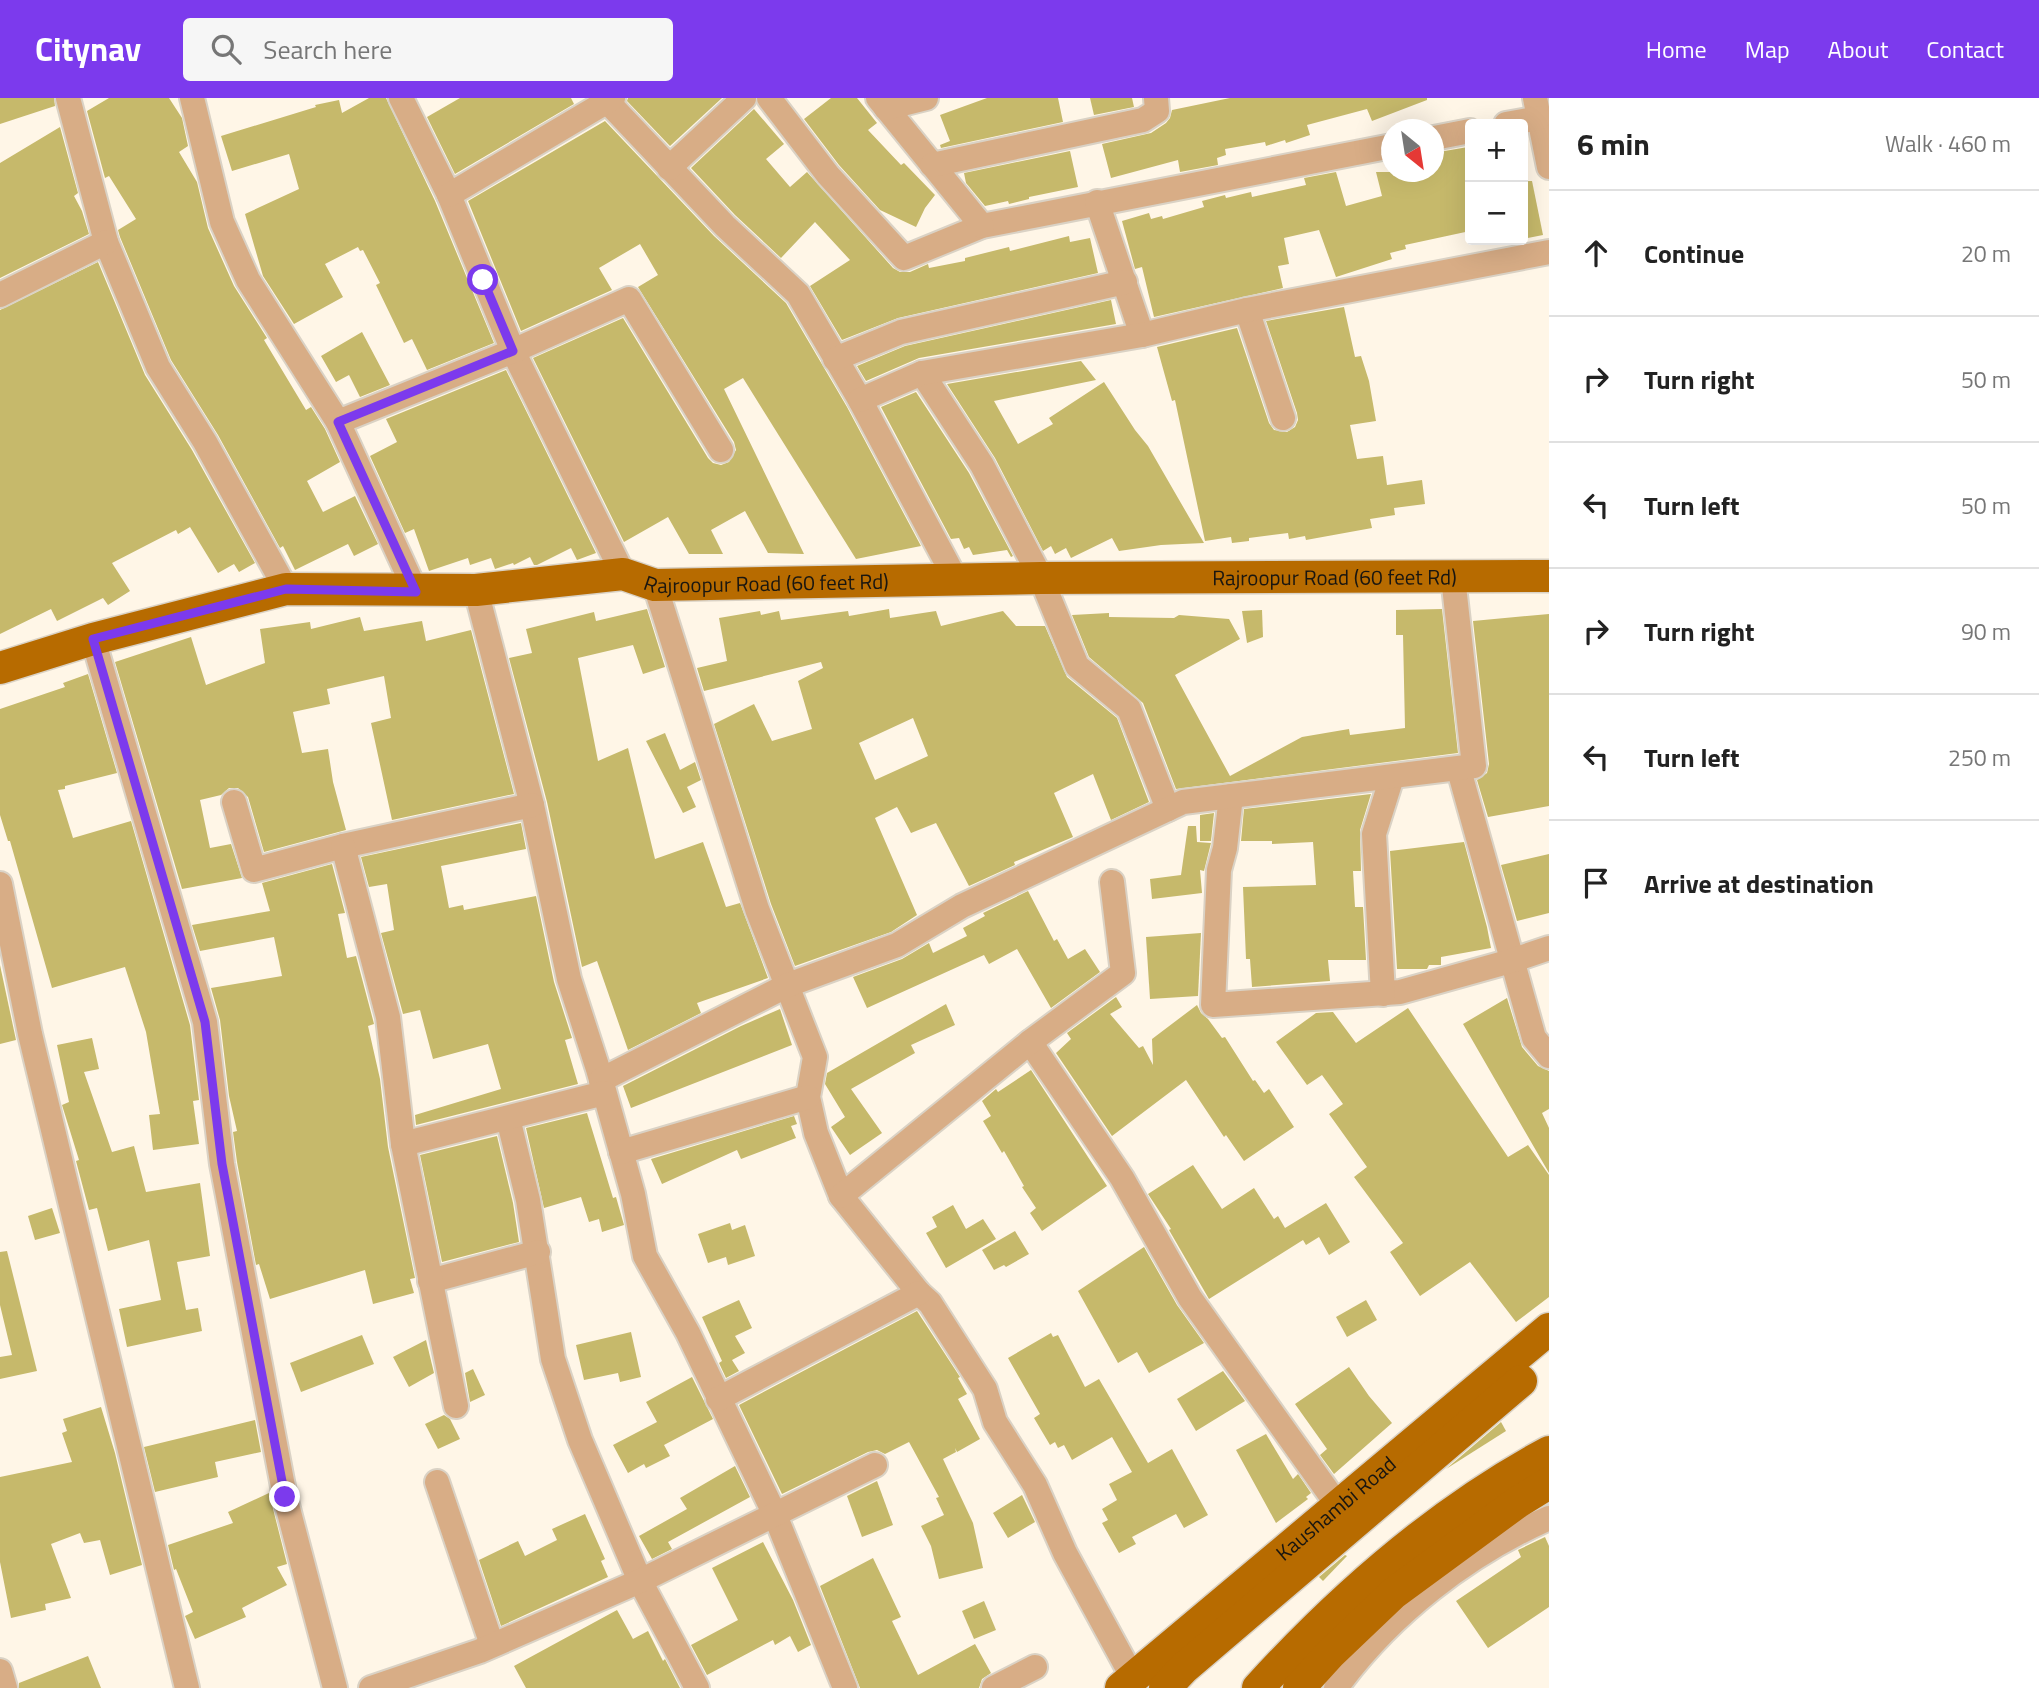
<!DOCTYPE html>
<html lang="en">
<head>
<meta charset="utf-8">
<style>
	body { margin:0; font-family:"Titillium Web",sans-serif; background:#f6f6f6; color:#222 }
	.controls { position:absolute; right:21px; top:21px; display:grid; overflow:hidden; border-radius:7px; box-shadow:0 7px 28px #0002 }
	.controls button { width:63px; height:63px; display:grid; place-items:center; padding:0; border:0; border-bottom:2px solid #e0e0e0; background:#fff; color:#222; font:35px sans-serif }
	.compass { position:absolute; left:1381px; top:21px; width:63px; height:63px; border-radius:50%; background:#fff; box-shadow:0 7px 28px #0002; rotate:150deg }
	.stop { position:absolute; width:21px; height:21px; margin:-16px; border:5px solid #7c3aed; border-radius:50%; background:#fff }
	.stop.end { background:#7c3aed; border-color:#fff; box-shadow:0 2px 7px #0008 }
	.list { margin:0; padding:0; list-style:none }
	h2 { display:flex; justify-content:space-between; align-items:center; height:91px; margin:0; padding:0 28px; font-size:30px }
	h2 small { font-size:23px; font-weight:400; color:#767676 }
	.list li { display:grid; grid-template-columns:46px 1fr auto; gap:21px; align-items:center; box-sizing:border-box; height:126px; padding:0 28px; border-top:2px solid #e0e0e0 }
	.list b { display:block; font-size:26px; white-space:nowrap }
	.list em { font-size:23px; font-style:normal; color:#767676 }
	.icon { flex:none; width:38px; height:38px; fill:none; stroke:currentColor; stroke-width:2; stroke-linecap:round; stroke-linejoin:round }
	.map { position:relative; flex:none; width:1549px; height:1590px; overflow:hidden }
	header { display:flex; align-items:center; gap:42px; box-sizing:border-box; height:98px; padding:0 35px; background:#7c3aed; color:#fff }
	header strong { font-size:33px }
	nav { display:flex; gap:38px; margin-inline-start:auto; font-size:24px }
	.search { width:490px; height:63px; background:#f6f6f6; display:flex; align-items:center; gap:18px; box-sizing:border-box; padding:0 24px; border-radius:7px; color:#767676; font-size:26px }
	main { display:flex }
	aside { flex:1; background:#fff }
	.map>svg:first-child { display:block }
	.building { fill:#c6b96b; fill-rule:evenodd }
	.lines { fill:none; stroke-linecap:round; stroke-linejoin:round }
	.minor-casing { stroke:#dad2c5; stroke-width:28 }
	.major-casing { stroke:#dad2c5; stroke-width:35 }
	.minor { stroke:#d8ad86; stroke-width:24 }
	.major { stroke:#b76b00; stroke-width:32 }
	.route { stroke:#7c3aed; stroke-width:9 }
	.labels { text-anchor:middle; dominant-baseline:central; stroke-width:6; stroke-linejoin:round; paint-order:stroke }
	.street-label { font-size:21px; fill:#191610; stroke:#fff }
</style>
</head>
<body>
<header>
<strong>Citynav</strong>
<div class="search"><svg class="icon" aria-label="search" viewBox="0 0 24 24"><circle cx="10" cy="10" r="6"/><path d="M15 15l6 6"/></svg>Search here</div>
<nav><a>Home</a><a>Map</a><a>About</a><a>Contact</a></nav>
</header>
<main>
<div class="map">
<svg width="1549" height="1590" viewBox="0 0 1549 1590">
	<rect width="100%" height="100%" fill="#fff6e7"/>
	<g class="building">
		<polygon points="0,0 54,0 55,8 0,26"/>
		<polygon points="109,0 169,0 182,20 188,48 179,54 197,84 208,130 234,188 267,240 264,242 306,312 311,309 325,331 340,364 307,383 323,414 355,398 378,446 354,458 348,446 295,472 283,448 280,450 218,337 171,262 120,139 118,132 136,121 109,78 105,80 87,13"/>
		<polygon points="369,0 386,0 435,103 494,245 427,272 412,241 404,245 376,187 380,185 363,152 360,153 358,149 325,166 343,199 294,226 263,178 245,116 299,91 289,56 232,73 221,38 316,9 315,7 339,2 342,15"/>
		<polygon points="460,0 571,0 574,6 455,76 427,19"/>
		<polygon points="628,0 722,0 670,48 627,3"/>
		<polygon points="831,0 857,0 877,25 868,32 901,67 904,65 935,97 925,110 916,129 880,112 839,67 804,21"/>
		<polygon points="987,0 1058,0 1063,24 941,50 940,47 950,43 940,17"/>
		<polygon points="1090,0 1132,0 1134,9 1094,17"/>
		<polygon points="1230,0 1427,0 1427,2 1372,23 1367,11 1307,27 1310,37 1286,45 1285,42 1266,48 1265,44 1225,51 1226,57 1217,60 1218,67 1180,74 1178,62 1111,80 1102,46 1151,35 1166,25 1170,20 1172,12"/>
		<polygon points="754,11 784,46 766,61 790,89 807,74 893,170 900,174 910,174 928,166 929,170 965,163 965,160 1009,149 1010,153 1069,138 1070,144 1090,140 1098,175 898,220 842,242 810,188 850,162 815,124 781,160 735,117 691,70"/>
		<polygon points="605,23 714,138 786,205 847,309 921,448 856,461 743,280 724,291 804,456 768,455 745,413 711,432 723,456 689,456 668,419 624,444 533,260 623,220 708,360 713,365 721,367 729,364 736,352 734,344 638,189 658,177 640,146 599,170 612,192 521,233 468,103"/>
		<polygon points="60,29 78,95 74,98 82,113 89,136 0,180 0,65"/>
		<polygon points="1468,49 1470,59 1470,133 1405,147 1406,151 1390,155 1392,161 1336,179 1319,132 1284,140 1289,166 1278,168 1283,190 1154,219 1142,169 1135,171 1122,123 1149,115 1151,121 1162,118 1163,121 1204,109 1202,103 1225,97 1226,100 1251,94 1252,99 1306,87 1304,80 1336,74 1346,108 1382,98 1376,74 1433,74 1433,55"/>
		<polygon points="1070,53 1078,89 1029,99 1029,101 1009,106 1008,103 985,108 966,85 964,75"/>
		<polygon points="1523,83 1532,83 1543,137 1523,141"/>
		<polygon points="98,164 145,277 192,352 255,465 239,474 234,466 218,475 190,429 178,436 176,432 112,465 130,493 108,507 103,500 57,523 51,511 0,536 0,212"/>
		<polygon points="1111,202 1116,226 919,260 866,283 857,268 905,248"/>
		<polygon points="1344,209 1355,259 1361,258 1369,283 1376,323 1350,327 1357,361 1383,358 1387,387 1422,382 1425,406 1394,410 1395,417 1370,421 1372,430 1306,442 1305,438 1289,441 1288,435 1249,440 1249,443 1232,445 1231,439 1205,443 1175,302 1172,303 1157,249 1237,230 1269,325 1274,332 1287,334 1295,329 1298,322 1297,315 1266,223"/>
		<polygon points="362,234 390,287 360,299 349,277 336,284 321,258"/>
		<polygon points="1081,263 1096,282 994,303 1018,346 1053,326 1049,320 1104,284 1135,332 1148,348 1204,445 1161,447 1119,453 1112,440 1071,460 1066,450 1055,456 1051,448 1043,453 995,360 947,286"/>
		<polygon points="506,272 596,455 577,462 571,450 537,467 534,467 530,459 514,467 513,465 495,471 491,460 470,467 468,460 429,473 414,431 405,435 370,358 397,344 386,321"/>
		<polygon points="916,294 969,375 1013,458 1011,459 1007,452 973,457 969,449 964,451 959,440 951,441 881,309"/>
		<polygon points="647,511 665,569 643,576 633,547 578,560 598,663 628,650 655,761 703,744 726,809 740,805 768,880 697,905 701,915 628,952 597,863 582,869 547,704 509,560 532,555 526,531 594,514 596,523"/>
		<path d="M889 511 890 520 936 513 941 528 1003 513 1016 528H1045L1067 579 1117 620 1149 704 1111 722 1093 676 1054 695 1073 739 1014 764 1015 767 969 788 936 725 911 735 897 709 875 720 917 817 891 834 795 868 771 806 714 626 754 606 772 643 812 631 798 583 823 570 821 564 704 593 697 570 727 563 719 520 760 513 761 517 779 513 781 522 848 513 849 518ZM913 620 928 658 875 682 859 645Z"/>
		<polygon points="1442,511 1458,655 1176,691 1143,605 1089,559 1072,517 1109,515 1109,519 1174,520 1179,517 1229,521 1240,541 1175,577 1230,678 1302,639 1349,631 1350,637 1405,630 1403,537 1396,537 1396,512"/>
		<polygon points="1262,512 1263,539 1247,545 1242,513"/>
		<polygon points="1549,516 1549,708 1488,719 1477,682 1487,675 1489,666 1473,523"/>
		<polygon points="360,519 364,533 422,523 426,543 471,532 514,696 392,722 371,625 391,620 384,578 327,591 330,606 293,614 302,655 328,651 333,684 346,732 264,754 248,699 238,690 229,690 221,697 200,702 210,750 231,746 242,780 182,791 115,564 191,539 206,587 265,565 260,531 310,524 311,531"/>
		<polygon points="88,576 117,675 65,688 65,691 58,692 73,740 131,723 190,927 199,1002 193,1003 199,1046 153,1052 149,1017 160,1016 146,934 125,869 52,890 10,743 8,743 0,717 0,611 65,589 63,585"/>
		<polygon points="665,635 680,672 695,664 701,682 687,689 696,709 683,715 646,643"/>
		<polygon points="1371,696 1360,732 1361,773 1353,773 1355,809 1363,809 1366,862 1328,862 1330,883 1252,889 1250,861 1246,861 1243,789 1316,787 1313,744 1272,746 1272,743 1241,743 1244,711"/>
		<polygon points="1214,715 1211,743 1200,743 1200,717"/>
		<polygon points="521,725 526,751 441,768 449,810 463,807 464,812 536,798 554,884 572,940 565,942 578,986 416,1027 415,1017 501,991 488,946 433,961 420,912 403,916 381,835 394,832 387,786 369,789 361,759"/>
		<polygon points="1188,728 1196,728 1197,744 1211,745 1204,773 1200,772 1202,795 1152,801 1150,781 1181,777"/>
		<polygon points="1464,744 1487,829 1491,850 1441,859 1441,867 1429,867 1427,871 1397,871 1390,753"/>
		<polygon points="1549,756 1549,815 1517,823 1501,767"/>
		<polygon points="332,766 345,815 338,816 347,860 356,858 373,922 374,926 368,928 380,981 388,1049 415,1180 410,1181 414,1195 373,1206 365,1172 270,1201 259,1166 256,1167 237,1064 233,1034 237,1033 229,998 220,922 211,890 282,878 274,839 200,853 192,827 270,813 262,785"/>
		<polygon points="1028,793 1054,843 1057,841 1068,861 1085,851 1100,874 1051,910 1017,851 989,866 984,857 867,910 853,879 902,861 929,845 933,855 967,838 963,830 985,818 983,815"/>
		<polygon points="1201,835 1198,898 1150,901 1146,839"/>
		<polygon points="0,867 16,942 0,946"/>
		<polygon points="1116,899 1122,909 1110,916 1139,950 1143,948 1153,967 1152,941 1197,907 1201,915 1208,921 1222,940 1225,939 1253,983 1255,982 1264,995 1269,991 1294,1029 1244,1063 1226,1037 1224,1039 1186,982 1112,1038 1056,955 1071,941 1067,935"/>
		<polygon points="1507,900 1522,949 1538,968 1549,973 1549,1011 1542,1015 1549,1030 1549,1075 1463,926"/>
		<polygon points="946,906 955,927 911,947 915,955 851,991 882,1035 850,1057 831,1029 845,1019 825,986 827,975"/>
		<polygon points="1408,910 1508,1059 1528,1047 1549,1077 1549,1199 1516,1224 1470,1164 1420,1198 1390,1154 1403,1145 1354,1079 1367,1069 1329,1016 1343,1006 1322,977 1307,987 1276,944 1316,915 1333,914 1356,945"/>
		<polygon points="780,911 792,947 631,1010 623,988 741,928"/>
		<polygon points="92,940 99,971 84,974 112,1054 134,1048 146,1094 200,1085 210,1158 177,1164 186,1212 198,1210 202,1233 127,1249 119,1211 161,1202 149,1142 108,1153 97,1110 89,1112 76,1063 79,1062 62,1007 69,1004 57,947"/>
		<polygon points="1031,972 1107,1088 1042,1133 1030,1115 1036,1110 1022,1089 1024,1088 1004,1053 1002,1055 983,1023 991,1018 982,1003 996,991 998,994"/>
		<polygon points="587,1015 613,1100 616,1099 624,1127 602,1134 599,1121 589,1124 581,1099 544,1110 526,1030"/>
		<polygon points="794,1018 797,1026 791,1028 796,1040 741,1061 737,1052 662,1086 651,1061"/>
		<polygon points="497,1038 513,1105 519,1144 442,1164 420,1057"/>
		<polygon points="1193,1067 1222,1111 1254,1090 1274,1121 1278,1118 1285,1130 1326,1105 1350,1144 1329,1157 1319,1139 1306,1147 1303,1142 1209,1201 1169,1132 1171,1131 1148,1096"/>
		<polygon points="953,1107 966,1131 983,1121 996,1141 946,1170 926,1135 937,1129 932,1119"/>
		<polygon points="52,1110 60,1135 35,1142 28,1118"/>
		<polygon points="730,1125 732,1132 745,1127 755,1158 728,1167 726,1159 708,1165 698,1136"/>
		<polygon points="1015,1133 1029,1156 1006,1169 1004,1167 994,1172 982,1152"/>
		<polygon points="1144,1149 1177,1207 1204,1245 1149,1275 1137,1254 1118,1265 1078,1193"/>
		<polygon points="7,1153 37,1273 0,1281 0,1259 12,1257 0,1207 0,1154"/>
		<polygon points="739,1202 752,1230 735,1238 745,1255 732,1262 739,1273 726,1280 719,1265 722,1263 702,1219"/>
		<polygon points="1366,1202 1377,1222 1347,1239 1336,1219"/>
		<polygon points="917,1213 960,1279 958,1280 967,1296 958,1301 980,1341 957,1354 955,1350 956,1354 943,1361 973,1425 983,1470 939,1481 931,1448 921,1428 944,1417 936,1400 939,1399 909,1344 885,1356 877,1352 868,1354 782,1396 739,1307"/>
		<polygon points="631,1234 641,1279 620,1284 618,1275 584,1282 576,1247"/>
		<polygon points="1051,1235 1053,1239 1058,1237 1085,1289 1099,1281 1148,1365 1172,1351 1208,1417 1184,1430 1176,1416 1132,1439 1136,1446 1119,1455 1102,1425 1108,1422 1102,1411 1117,1402 1109,1386 1132,1374 1112,1339 1072,1362 1064,1347 1058,1350 1055,1344 1050,1347 1034,1320 1040,1316 1008,1260"/>
		<polygon points="362,1237 374,1266 301,1294 290,1265"/>
		<polygon points="426,1242 434,1275 409,1289 393,1259"/>
		<polygon points="1349,1269 1369,1298 1392,1325 1334,1376 1320,1357 1327,1351 1295,1306"/>
		<polygon points="473,1271 485,1297 470,1304 465,1275"/>
		<polygon points="1223,1273 1245,1303 1196,1333 1177,1301"/>
		<polygon points="692,1279 713,1321 664,1347 670,1358 646,1370 644,1366 628,1375 613,1347 657,1324 646,1304"/>
		<polygon points="101,1309 115,1355 142,1467 110,1477 100,1442 84,1445 80,1435 51,1446 71,1500 45,1506 46,1512 11,1520 0,1464 0,1379 72,1364 62,1335 67,1333 63,1321"/>
		<polygon points="444,1317 450,1321 460,1341 438,1351 425,1326"/>
		<polygon points="255,1322 261,1354 215,1364 218,1379 155,1394 144,1349"/>
		<polygon points="1501,1324 1506,1333 1446,1371"/>
		<polygon points="1266,1336 1293,1381 1298,1376 1311,1395 1306,1399 1308,1401 1276,1425 1236,1352"/>
		<polygon points="735,1368 750,1399 668,1444 672,1451 652,1461 639,1438 687,1411 680,1400"/>
		<polygon points="877,1383 893,1427 862,1439 847,1398"/>
		<polygon points="269,1395 287,1466 277,1469 287,1487 242,1510 246,1519 195,1541 185,1518 193,1514 176,1471 174,1472 168,1447 233,1425 228,1414"/>
		<polygon points="1022,1397 1035,1424 1008,1440 993,1415"/>
		<polygon points="585,1416 605,1461 601,1463 608,1479 501,1528 479,1462 518,1443 525,1458 557,1442 552,1431"/>
		<polygon points="1545,1439 1549,1448 1549,1509 1488,1550 1456,1503 1521,1459 1518,1452"/>
		<polygon points="763,1444 793,1502 811,1547 798,1554 790,1538 775,1547 773,1542 707,1577 691,1547 738,1522 712,1470"/>
		<polygon points="1345,1457 1347,1458 1323,1483 1319,1479"/>
		<polygon points="873,1460 901,1519 892,1523 918,1577 975,1546 991,1575 982,1581 979,1590 860,1590 820,1488"/>
		<polygon points="984,1503 996,1532 974,1541 962,1513"/>
		<polygon points="617,1512 633,1541 648,1533 663,1563 665,1561 680,1590 526,1590 514,1568"/>
		<polygon points="88,1558 101,1590 19,1590 19,1585"/>
	</g>
	<g class="lines">
		<g class="minor-casing">
			<g id="minor">
				<polyline points="68,0 106,144 158,269 205,344 286,491"/>
				<polyline points="192,0 222,124 248,182 338,324 416,494"/>
				<polyline points="401,0 449,97 513,253 623,476"/>
				<polyline points="604,0 725,128 798,196 860,302 956,482"/>
				<polyline points="769,0 828,77 904,160 982,128 1392,48"/>
				<polyline points="878,0 982,128"/>
				<polyline points="1535,0 1549,69"/>
				<polyline points="886,10 926,0"/>
				<polyline points="1506,26 1539,20"/>
				<polyline points="1434,40 1470,33"/>
				<polyline points="932,67 1143,22 1157,13 1156,0"/>
				<polyline points="669,70 744,0"/>
				<polyline points="449,97 613,0"/>
				<polyline points="1097,104 1142,237"/>
				<polyline points="0,197 106,144"/>
				<polyline points="1247,212 1283,320"/>
				<polyline points="835,261 901,234 1125,184"/>
				<polyline points="922,275 982,367 1041,480 1077,568 1129,611 1168,711"/>
				<polyline points="860,302 922,275 1142,237 1247,212 1549,154"/>
				<polyline points="338,324 513,253 629,201 721,352"/>
				<polyline points="655,487 757,811 815,959 808,999 816,1035 841,1098 919,1195 930,1205 985,1291 995,1324 1035,1387 1065,1455 1133,1580"/>
				<polyline points="476,492 532,707 569,881 598,971 633,1096 645,1158 688,1235 775,1417 845,1590"/>
				<polyline points="93,541 205,924 222,1066 285,1399 335,1590"/>
				<polyline points="1459,672 1534,940 1549,958"/>
				<polyline points="1231,698 1225,750 1219,772 1213,907 1400,894 1511,863 1549,850"/>
				<polyline points="234,704 254,772 343,748 532,707"/>
				<polyline points="343,748 388,919 403,1046"/>
				<polyline points="0,786 30,936 187,1590"/>
				<polyline points="1383,896 1374,736 1392,679"/>
				<polyline points="1030,944 1122,1080 1190,1200 1339,1409"/>
				<polyline points="601,982 788,887 897,847 962,808 1183,704 1474,668 1453,479"/>
				<polyline points="508,1020 528,1102 553,1261 580,1342 640,1483 697,1590"/>
				<polyline points="621,1054 808,999"/>
				<polyline points="841,1098 1030,944 1123,875 1112,784"/>
				<polyline points="430,1183 538,1154"/>
				<polyline points="718,1301 919,1195"/>
				<polyline points="456,1308 403,1046 604,995"/>
				<polyline points="437,1384 492,1547"/>
				<polyline points="0,1573 5,1590"/>
				<polyline points="371,1590 480,1553 640,1483 875,1367"/>
				<polyline points="994,1590 1035,1569"/>
				<path d="M1336 1590C1390 1516 1466 1457 1549 1420"/>
			</g>
		</g>
		<g class="major-casing">
			<g id="major">
				<path id="s1" d="M0 570 93 541 286 491 476 492 623 476 655 487 1041 480 1549 478"/>
				<path id="s2" d="M1121 1590 1549 1231"/>
				<polyline points="1165,1590 1184,1570 1521,1283"/>
				<path d="M1258 1590C1342 1498 1439 1413 1549 1354"/>
				<polyline points="1299,1590 1330,1556 1394,1495 1518,1404 1549,1385"/>
			</g>
		</g>
		<use href="#minor" class="minor"/>
		<use href="#major" class="major"/>
	</g>
	<g class="lines">
		<polyline class="route" points="285,1399 222,1066 205,924 93,541 286,491 416,494 338,324 513,253 483,182"/>
	</g>
	<g class="labels">
		<g class="street-label">
			<text stroke="none"><textPath href="#s1" startOffset="1348">Rajroopur Road (60 feet Rd)</textPath></text>
			<text stroke="none"><textPath href="#s1" startOffset="780">Rajroopur Road (60 feet Rd)</textPath></text>
			<text stroke="none"><textPath href="#s2" startOffset="280">Kaushambi Road</textPath></text>
		</g>
	</g>
</svg>
<div class="controls">
<button>+</button>
<button>−</button>
</div>
<svg class="compass" viewBox="-18 -18 36 36"><path d="M0-13l5 13h-10z" fill="#e53935"/><path d="M0 13l5-13h-10z" fill="#767676"/></svg>
<div class="stop" style="left:483px;top:182px"></div>
<div class="stop end" style="left:285px;top:1399px"></div>
</div>
<aside>
<h2>6 min<small>Walk · 460 m</small></h2>
<ul class="list">
<li><svg class="icon" aria-label="ahead" viewBox="0 0 24 24"><path d="M12 20V5M6 11l6-6 6 6"/></svg><div><b>Continue</b></div><em>20 m</em></li>
<li><svg class="icon" aria-label="right" viewBox="0 0 24 24"><path d="M7 20v-9h11M14 6l5 5-5 5"/></svg><div><b>Turn right</b></div><em>50 m</em></li>
<li><svg class="icon" aria-label="left" viewBox="0 0 24 24"><path d="M17 20v-9H6M10 6l-5 5 5 5"/></svg><div><b>Turn left</b></div><em>50 m</em></li>
<li><svg class="icon" aria-label="right" viewBox="0 0 24 24"><path d="M7 20v-9h11M14 6l5 5-5 5"/></svg><div><b>Turn right</b></div><em>90 m</em></li>
<li><svg class="icon" aria-label="left" viewBox="0 0 24 24"><path d="M17 20v-9H6M10 6l-5 5 5 5"/></svg><div><b>Turn left</b></div><em>250 m</em></li>
<li><svg class="icon" aria-label="arrive" viewBox="0 0 24 24"><path d="M6 21V4h12l-3 4 3 4H6"/></svg><div><b>Arrive at destination</b></div></li>
</ul>
</aside>
</main>
</body>
</html>
